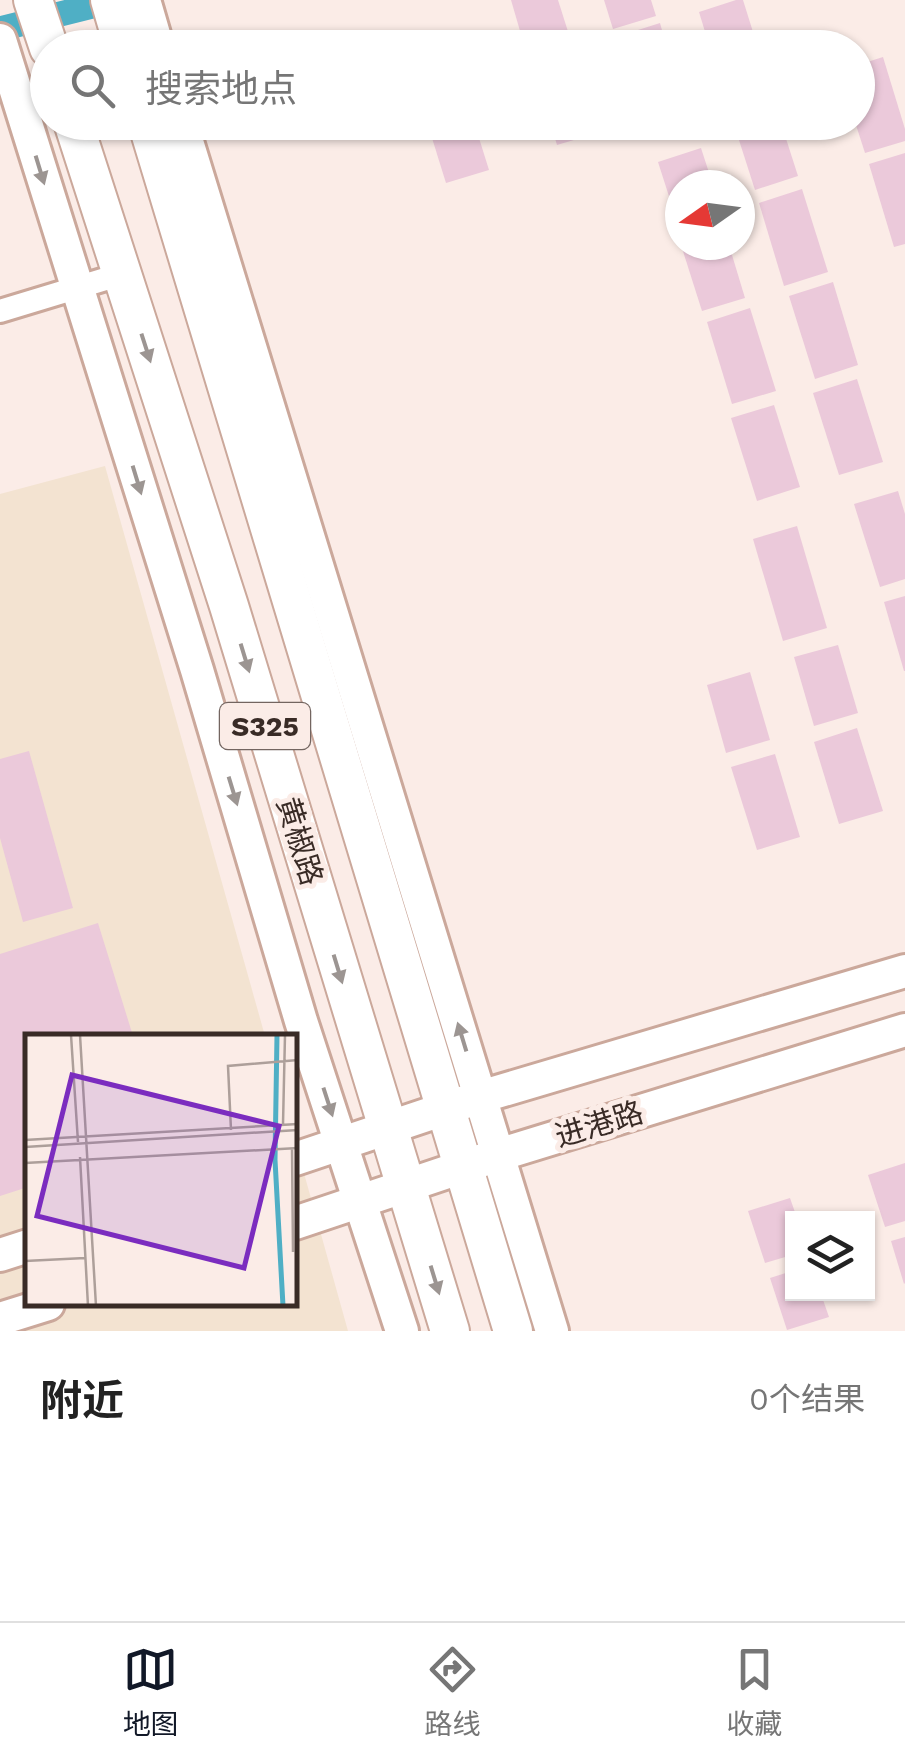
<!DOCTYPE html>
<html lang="zh">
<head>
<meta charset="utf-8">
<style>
	body { margin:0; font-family:"Work Sans","Noto Sans SC",sans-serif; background:#f6f6f6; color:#222 }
	.controls { position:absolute; right:30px; bottom:30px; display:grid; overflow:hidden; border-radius:0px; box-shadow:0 2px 8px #0004 }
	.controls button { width:90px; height:90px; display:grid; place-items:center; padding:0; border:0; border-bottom:2px solid #e0e0e0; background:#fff; color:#222; font:50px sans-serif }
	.compass { position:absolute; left:665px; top:170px; width:90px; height:90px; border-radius:50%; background:#fff; box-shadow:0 2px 8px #0004; rotate:256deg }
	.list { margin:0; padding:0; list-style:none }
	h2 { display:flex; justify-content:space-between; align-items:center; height:130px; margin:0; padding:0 40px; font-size:42px }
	h2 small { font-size:32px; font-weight:400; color:#767676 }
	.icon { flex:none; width:55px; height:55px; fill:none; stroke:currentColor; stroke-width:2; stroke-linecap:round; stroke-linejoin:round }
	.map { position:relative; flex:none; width:905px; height:1331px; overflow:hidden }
	.search { position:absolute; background:#fff; box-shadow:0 2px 8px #0004; left:30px; right:30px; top:30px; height:110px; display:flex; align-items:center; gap:25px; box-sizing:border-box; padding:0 35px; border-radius:55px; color:#767676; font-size:38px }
	.sheet { height:290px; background:#fff }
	nav { display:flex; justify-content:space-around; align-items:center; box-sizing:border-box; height:140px; border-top:2px solid #e0e0e0; background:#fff; font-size:28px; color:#767676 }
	nav a { display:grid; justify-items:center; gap:5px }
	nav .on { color:#111827 }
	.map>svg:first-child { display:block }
	.industrial { fill:#f3e3d1 }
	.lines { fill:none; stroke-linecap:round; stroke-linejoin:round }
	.canal { stroke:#4fafc5; stroke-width:25 }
	.building { fill:#ebc9da }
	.street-casing { stroke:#cba89b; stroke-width:28 }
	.secondary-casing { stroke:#cba89b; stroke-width:38 }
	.primary-casing { stroke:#cba89b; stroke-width:42 }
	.street { stroke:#fff; stroke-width:22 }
	.secondary { stroke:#fff; stroke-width:32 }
	.primary { stroke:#fff; stroke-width:38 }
	.oneway { fill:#9c9592 }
	.labels { text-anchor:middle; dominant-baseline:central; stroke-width:10; stroke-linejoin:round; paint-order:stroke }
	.shield { fill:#fbece7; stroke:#736560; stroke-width:2.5 }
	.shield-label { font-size:28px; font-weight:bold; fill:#392b26 }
	.street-label { font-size:30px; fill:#392b26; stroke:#fbece7 }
	.inset-river { fill:none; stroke:#4fafc5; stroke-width:5 }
	.inset-road { fill:none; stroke:#ad9f9a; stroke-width:2.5 }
	.view { fill:#7b2cbf; fill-opacity:0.15; stroke:#7b2cbf; stroke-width:5 }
	.inset-edge { fill:none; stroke:#392b26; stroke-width:5 }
</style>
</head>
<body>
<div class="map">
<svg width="905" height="1331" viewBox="0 0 905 1331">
	<rect width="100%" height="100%" fill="#fbece7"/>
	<polygon class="industrial" points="105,466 265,1036 28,1036 28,1304 295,1304 295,1141 348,1331 0,1331 0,494"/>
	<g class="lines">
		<polyline class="canal" points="0,29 116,0"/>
	</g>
	<g class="building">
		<polygon points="511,0 558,0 571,41 550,48 525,48"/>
		<polygon points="604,0 651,0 656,16 613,29"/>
		<polygon points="736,0 743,0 758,48 710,48 699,12"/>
		<polygon points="660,23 667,48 620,48 616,37"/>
		<polygon points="883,57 905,129 905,141 865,153 855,122 858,65"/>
		<polygon points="427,122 474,122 489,170 446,183"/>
		<polygon points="550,122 598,122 601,132 557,145"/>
		<polygon points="781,123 798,176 755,190 738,137"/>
		<polygon points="701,148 713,185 680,185 680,213 675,215 658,162"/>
		<polygon points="905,153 905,244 894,247 869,164"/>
		<polygon points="802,189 828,272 784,286 759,203"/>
		<polygon points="681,245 729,245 745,298 702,311"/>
		<polygon points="833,282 858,365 815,379 789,296"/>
		<polygon points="750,308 776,391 732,404 707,322"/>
		<polygon points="857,379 883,462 839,475 813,393"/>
		<polygon points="774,405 800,487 757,501 731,418"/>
		<polygon points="898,491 905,514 905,579 880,587 854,504"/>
		<polygon points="797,526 827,628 783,641 753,539"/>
		<polygon points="905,596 905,671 904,671 884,602"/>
		<polygon points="838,645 858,713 814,726 794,657"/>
		<polygon points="750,672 770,740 726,753 707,685"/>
		<polygon points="857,728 883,811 839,824 814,742"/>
		<polygon points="29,751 73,908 23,922 0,838 0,759"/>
		<polygon points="775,754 800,837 757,850 731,767"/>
		<polygon points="98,923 133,1036 28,1036 28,1187 0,1196 0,954"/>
		<polygon points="905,1163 905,1221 885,1227 868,1175"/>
		<polygon points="790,1198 797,1218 792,1218 792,1255 765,1263 748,1211"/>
		<polygon points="905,1237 905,1283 904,1284 891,1241"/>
		<polygon points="792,1271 792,1294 821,1294 829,1317 787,1330 770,1278"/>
	</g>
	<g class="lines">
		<g class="street-casing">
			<polyline id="street" points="0,311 122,274"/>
		</g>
		<g class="secondary-casing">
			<g id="secondary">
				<polyline points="144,0 158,48"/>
				<polyline points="0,40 197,670 301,1021 402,1331"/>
				<polyline points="181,122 552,1331"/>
				<polyline points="295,1159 480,1097 905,971"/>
				<polyline points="295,1223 498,1155 905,1030"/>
				<polyline points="0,1255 28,1246"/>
				<polyline points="0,1319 48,1304"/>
			</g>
		</g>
		<g class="primary-casing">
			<g id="primary">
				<polyline points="33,0 49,48"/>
				<polyline points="110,0 124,48"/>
				<polyline points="73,122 229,606 450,1331"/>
				<polyline points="147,122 513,1331"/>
			</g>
		</g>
		<use href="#street" class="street"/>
		<use href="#secondary" class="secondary"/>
		<use href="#primary" class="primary"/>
	</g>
	<defs><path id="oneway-solid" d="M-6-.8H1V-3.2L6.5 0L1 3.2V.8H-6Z" transform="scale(2.5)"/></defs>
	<g class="oneway">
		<use href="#oneway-solid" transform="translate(40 170) rotate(73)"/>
		<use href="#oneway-solid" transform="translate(146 348) rotate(72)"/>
		<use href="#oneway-solid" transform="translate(137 480) rotate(73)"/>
		<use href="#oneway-solid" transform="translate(245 658) rotate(73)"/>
		<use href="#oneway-solid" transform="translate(233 791) rotate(73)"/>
		<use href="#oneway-solid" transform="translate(338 969) rotate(73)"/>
		<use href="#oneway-solid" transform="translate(462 1037) rotate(-107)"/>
		<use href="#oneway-solid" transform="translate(328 1102) rotate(72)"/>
		<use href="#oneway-solid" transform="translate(435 1280) rotate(73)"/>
	</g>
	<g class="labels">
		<rect class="shield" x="220" y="703" width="90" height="46" rx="8"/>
		<g class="shield-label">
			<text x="265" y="726">S325</text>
		</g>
		<g class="street-label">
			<text transform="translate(300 841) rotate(73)">黄椒路</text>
			<text transform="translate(599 1124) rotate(-17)">进港路</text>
		</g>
	</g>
	<g transform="translate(25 1034)">
		<rect width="272" height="272" fill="#fbece7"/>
		<path class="inset-river" d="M252 1 250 126 258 272"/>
		<path class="inset-road" d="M46 1 53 108M55 1 71 272M258 90 260 1M206 96 203 32 273 26M0 106 273 90M0 113 273 96M267 114 268 218M55 123 63 272M0 129 273 114M0 227 60 224"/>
		<path class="view" d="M47 41 254 92 219 234 12 182Z"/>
		<rect width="272" height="272" class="inset-edge"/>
	</g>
</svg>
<div class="controls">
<button><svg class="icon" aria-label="layers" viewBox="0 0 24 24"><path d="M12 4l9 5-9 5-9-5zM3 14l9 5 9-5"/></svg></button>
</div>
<svg class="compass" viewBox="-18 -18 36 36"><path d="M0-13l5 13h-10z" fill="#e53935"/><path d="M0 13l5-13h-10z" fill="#767676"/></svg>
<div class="search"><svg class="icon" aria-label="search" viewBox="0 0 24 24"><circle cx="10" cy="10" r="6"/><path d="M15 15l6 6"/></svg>搜索地点</div>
</div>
<section class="sheet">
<h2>附近<small>0个结果</small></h2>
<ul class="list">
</ul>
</section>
<nav>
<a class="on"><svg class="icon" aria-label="map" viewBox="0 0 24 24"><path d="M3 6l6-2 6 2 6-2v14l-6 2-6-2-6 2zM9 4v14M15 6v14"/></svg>地图</a>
<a><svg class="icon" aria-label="directions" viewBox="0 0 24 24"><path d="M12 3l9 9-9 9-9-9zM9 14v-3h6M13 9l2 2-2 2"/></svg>路线</a>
<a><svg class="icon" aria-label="saved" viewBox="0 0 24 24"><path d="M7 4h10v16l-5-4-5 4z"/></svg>收藏</a>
</nav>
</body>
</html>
